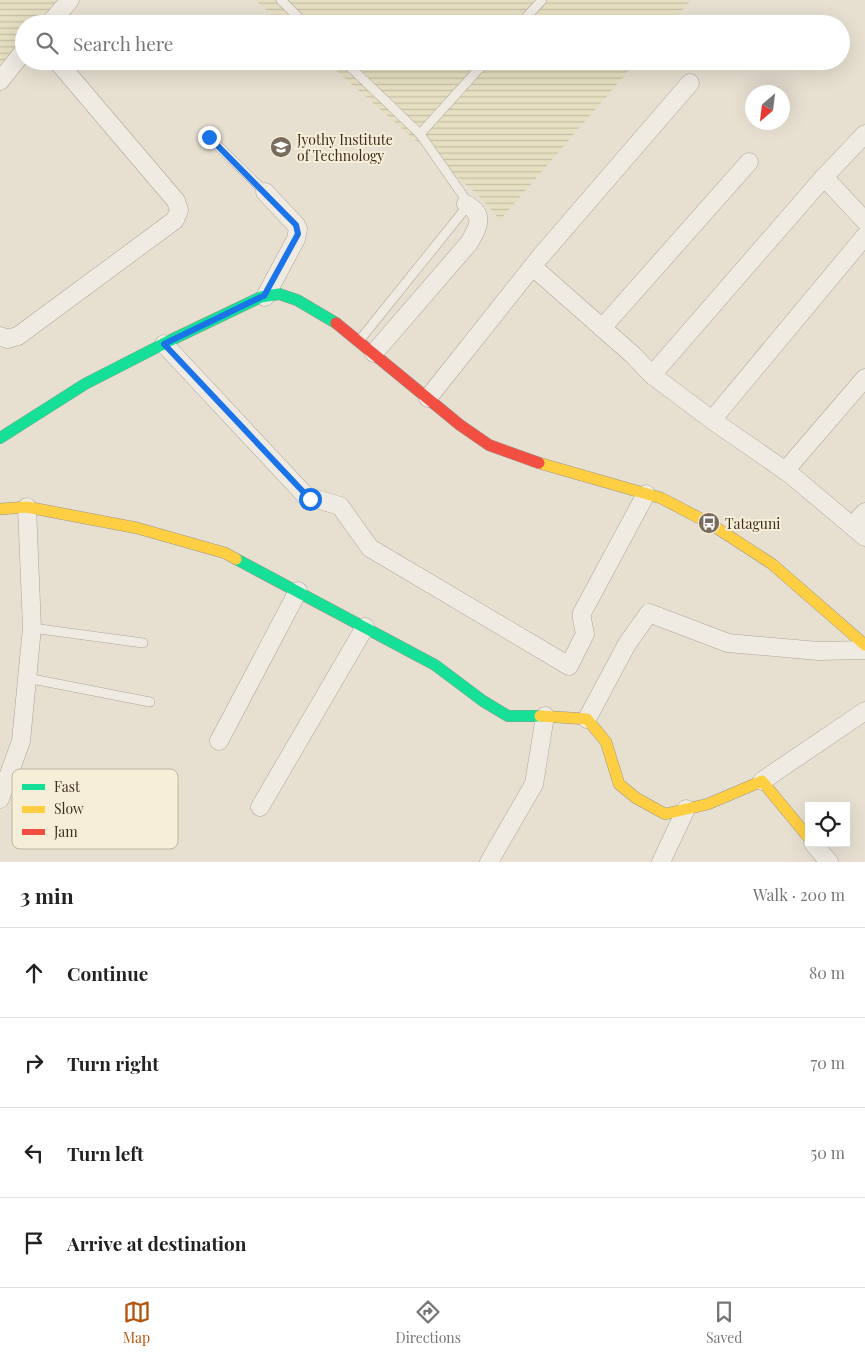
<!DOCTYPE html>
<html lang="en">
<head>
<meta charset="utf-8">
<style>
	body { margin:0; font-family:"Playfair Display",serif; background:#f6f6f6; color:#222 }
	.controls { position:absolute; right:15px; bottom:15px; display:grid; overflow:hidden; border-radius:0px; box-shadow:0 5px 20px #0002 }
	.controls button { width:45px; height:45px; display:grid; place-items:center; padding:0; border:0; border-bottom:1px solid #e0e0e0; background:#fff; color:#222; font:25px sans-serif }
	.compass { position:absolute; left:745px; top:85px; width:45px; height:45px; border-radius:50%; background:#fff; box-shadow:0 5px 20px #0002; rotate:208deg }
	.stop { position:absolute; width:15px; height:15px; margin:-11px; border:4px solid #1a73e8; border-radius:50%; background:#fff }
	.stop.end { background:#1a73e8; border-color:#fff; box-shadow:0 1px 5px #0008 }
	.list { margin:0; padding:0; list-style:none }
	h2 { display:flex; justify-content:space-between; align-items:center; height:65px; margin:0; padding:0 20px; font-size:21px }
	h2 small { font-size:16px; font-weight:400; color:#767676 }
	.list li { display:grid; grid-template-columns:32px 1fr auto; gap:15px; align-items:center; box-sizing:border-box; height:90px; padding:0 20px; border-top:1px solid #e0e0e0 }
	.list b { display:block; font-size:19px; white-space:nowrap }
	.list em { font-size:16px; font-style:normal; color:#767676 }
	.icon { flex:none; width:28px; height:28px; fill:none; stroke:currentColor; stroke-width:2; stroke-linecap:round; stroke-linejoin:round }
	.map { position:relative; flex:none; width:865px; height:862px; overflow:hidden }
	.search { position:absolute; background:#fff; box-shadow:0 5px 20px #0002; left:15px; right:15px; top:15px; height:55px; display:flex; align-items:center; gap:12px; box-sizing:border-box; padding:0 18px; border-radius:28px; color:#767676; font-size:19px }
	.sheet { height:425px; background:#fff }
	nav { display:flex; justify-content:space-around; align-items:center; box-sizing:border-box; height:70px; border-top:1px solid #e0e0e0; background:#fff; font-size:14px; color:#767676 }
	nav a { display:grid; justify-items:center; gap:2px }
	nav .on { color:#b45309 }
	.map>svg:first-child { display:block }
	.farmland { fill:url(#farmland-rules) }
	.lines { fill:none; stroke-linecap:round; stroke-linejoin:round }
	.lane-casing { stroke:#ada599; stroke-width:10 }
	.street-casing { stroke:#ada599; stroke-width:19 }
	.fast-casing { stroke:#9c958a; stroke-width:12 }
	.slow-casing { stroke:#9c958a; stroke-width:12 }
	.jam-casing { stroke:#9c958a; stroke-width:12 }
	.lane { stroke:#efebe3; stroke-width:9 }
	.street { stroke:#efebe3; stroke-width:18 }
	.fast { stroke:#16e098; stroke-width:11 }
	.slow { stroke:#ffcf43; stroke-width:11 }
	.jam { stroke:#f24e42; stroke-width:11 }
	.route { stroke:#1a73e8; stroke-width:6 }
	.labels { text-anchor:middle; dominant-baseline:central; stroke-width:4; stroke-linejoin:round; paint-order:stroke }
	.poi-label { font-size:14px; fill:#3d2e20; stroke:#f7eed8; text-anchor:start }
	.key { fill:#f7eed8; stroke:#bfb4a1; stroke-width:1 }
	.key-label { font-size:14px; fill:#3d2e20 }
</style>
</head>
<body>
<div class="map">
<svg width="865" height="862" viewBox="0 0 865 862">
	<defs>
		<pattern id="farmland-rules" width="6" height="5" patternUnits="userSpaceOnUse" patternTransform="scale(1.25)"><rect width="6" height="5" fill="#e6dfc2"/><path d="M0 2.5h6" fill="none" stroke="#c6c0a6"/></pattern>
	</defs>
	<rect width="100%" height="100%" fill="#e7e0d1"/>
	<g class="farmland">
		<polygon points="0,0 63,0 46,24 24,24 24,49 0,75"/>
		<polygon points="255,0 691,0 670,24 282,24"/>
		<polygon points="325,61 637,61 500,220 480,197"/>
	</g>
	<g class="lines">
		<g class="lane-casing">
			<g id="lane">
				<polyline points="281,0 305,24"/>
				<polyline points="520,24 542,0"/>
				<polyline points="344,61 420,134 464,197 466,204 465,209 359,341"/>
				<polyline points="420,134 486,61"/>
				<polyline points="209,137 265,192"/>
				<polyline points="32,628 143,643"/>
				<polyline points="27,678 150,702"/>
			</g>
		</g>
		<g class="street-casing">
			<g id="street">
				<polyline points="49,24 70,0"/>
				<polyline points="0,81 24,51"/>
				<polyline points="824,177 865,221"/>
				<polyline points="533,267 633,355 652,375 712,420 790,474 865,537"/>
				<polyline points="265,297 296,239 298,229 296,225 265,192"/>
				<polyline points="602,328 749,162"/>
				<polyline points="0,336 7,339 18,336 175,220 179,210 176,201 57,61"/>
				<polyline points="164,344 306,496 340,506 370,548 569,666 585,634 582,619 582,613 646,494"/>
				<path d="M374 353 469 243C478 227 486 215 466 204"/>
				<polyline points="652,375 824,177 865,134"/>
				<polyline points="428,398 540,257 690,83"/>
				<polyline points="712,420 865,236"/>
				<polyline points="785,471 865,378"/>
				<polyline points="852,526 865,512"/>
				<polyline points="587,719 627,644 649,613 728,643 818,651 865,650"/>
				<polyline points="219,741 298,591"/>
				<polyline points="762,781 865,711"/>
				<polyline points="0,799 21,741 32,628 27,507"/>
				<polyline points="260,807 365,627"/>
				<polyline points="813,843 829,862"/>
				<polyline points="489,862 534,784 545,716"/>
				<polyline points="661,862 686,809"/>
			</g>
		</g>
		<g class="fast-casing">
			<g id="fast">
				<polyline points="0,438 85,384 169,341 261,297 279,294 297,300 336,323"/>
				<polyline points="236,559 435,665 483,701 508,716 540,716"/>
			</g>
		</g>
		<g class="slow-casing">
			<g id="slow">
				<polyline points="539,463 661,498 709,523 772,564 865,645"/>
				<polyline points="0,509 27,507 137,528 225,553 236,559"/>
				<polyline points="540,716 587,719 606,742 619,784 636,798 665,814 708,804 762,781 809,838"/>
			</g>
		</g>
		<g class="jam-casing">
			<polyline id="jam" points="336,323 460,425 489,445 539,463"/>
		</g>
		<use href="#lane" class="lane"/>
		<use href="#street" class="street"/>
		<use href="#fast" class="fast"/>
		<use href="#slow" class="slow"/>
		<use href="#jam" class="jam"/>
	</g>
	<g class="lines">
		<polyline class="route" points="209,137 296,225 298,234 264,296 261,297 164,344 310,499"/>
	</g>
	<defs>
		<g id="university-disc" transform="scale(1.125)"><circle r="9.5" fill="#786c5e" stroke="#f7eed8"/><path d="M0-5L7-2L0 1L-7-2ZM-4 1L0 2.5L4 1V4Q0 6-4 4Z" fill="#fff"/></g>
		<g id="bus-disc" transform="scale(1.125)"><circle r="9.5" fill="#786c5e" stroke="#f7eed8"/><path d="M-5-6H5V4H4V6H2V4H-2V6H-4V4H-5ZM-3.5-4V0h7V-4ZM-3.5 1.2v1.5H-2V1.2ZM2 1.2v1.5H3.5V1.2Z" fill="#fff"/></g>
	</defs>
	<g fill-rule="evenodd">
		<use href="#university-disc" x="281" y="147"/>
		<use href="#bus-disc" x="709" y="523"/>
	</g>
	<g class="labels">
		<g class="poi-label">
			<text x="297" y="139">Jyothy Institute<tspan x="297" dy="16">of Technology</tspan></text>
			<text x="725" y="523">Tataguni</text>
		</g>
	</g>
	<rect x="12" y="769" width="166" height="80" rx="8" class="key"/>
	<rect x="22" y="784" width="23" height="6" fill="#16e098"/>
	<rect x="22" y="806" width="23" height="7" fill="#ffcf43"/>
	<rect x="22" y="829" width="23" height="6" fill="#f24e42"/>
	<g class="key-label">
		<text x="54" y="792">Fast</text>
		<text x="54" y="814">Slow</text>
		<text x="54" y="837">Jam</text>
	</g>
</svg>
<div class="controls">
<button><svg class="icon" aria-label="locate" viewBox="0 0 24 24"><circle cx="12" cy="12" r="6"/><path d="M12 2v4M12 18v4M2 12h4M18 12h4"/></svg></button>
</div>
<svg class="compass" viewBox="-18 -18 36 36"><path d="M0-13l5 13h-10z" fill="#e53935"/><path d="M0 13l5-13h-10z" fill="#767676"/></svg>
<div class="stop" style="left:310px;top:499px"></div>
<div class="stop end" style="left:209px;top:137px"></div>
<div class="search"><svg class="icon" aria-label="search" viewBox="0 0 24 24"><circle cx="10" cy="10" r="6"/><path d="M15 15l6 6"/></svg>Search here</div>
</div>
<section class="sheet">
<h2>3 min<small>Walk · 200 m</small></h2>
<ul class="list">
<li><svg class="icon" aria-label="ahead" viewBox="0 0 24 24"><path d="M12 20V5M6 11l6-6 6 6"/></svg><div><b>Continue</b></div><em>80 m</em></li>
<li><svg class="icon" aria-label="right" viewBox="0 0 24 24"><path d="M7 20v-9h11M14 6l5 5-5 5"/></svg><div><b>Turn right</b></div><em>70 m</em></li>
<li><svg class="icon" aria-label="left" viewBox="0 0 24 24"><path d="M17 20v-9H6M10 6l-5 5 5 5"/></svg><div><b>Turn left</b></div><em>50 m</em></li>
<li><svg class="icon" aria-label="arrive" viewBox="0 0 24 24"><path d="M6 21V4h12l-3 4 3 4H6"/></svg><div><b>Arrive at destination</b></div></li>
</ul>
</section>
<nav>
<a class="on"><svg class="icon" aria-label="map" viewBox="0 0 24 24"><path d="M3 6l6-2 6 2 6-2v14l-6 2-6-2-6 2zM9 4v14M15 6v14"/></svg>Map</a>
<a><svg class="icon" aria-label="directions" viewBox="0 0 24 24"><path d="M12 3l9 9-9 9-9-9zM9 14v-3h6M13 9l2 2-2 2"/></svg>Directions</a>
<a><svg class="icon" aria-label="saved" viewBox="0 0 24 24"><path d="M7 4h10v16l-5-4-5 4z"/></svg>Saved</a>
</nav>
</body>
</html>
